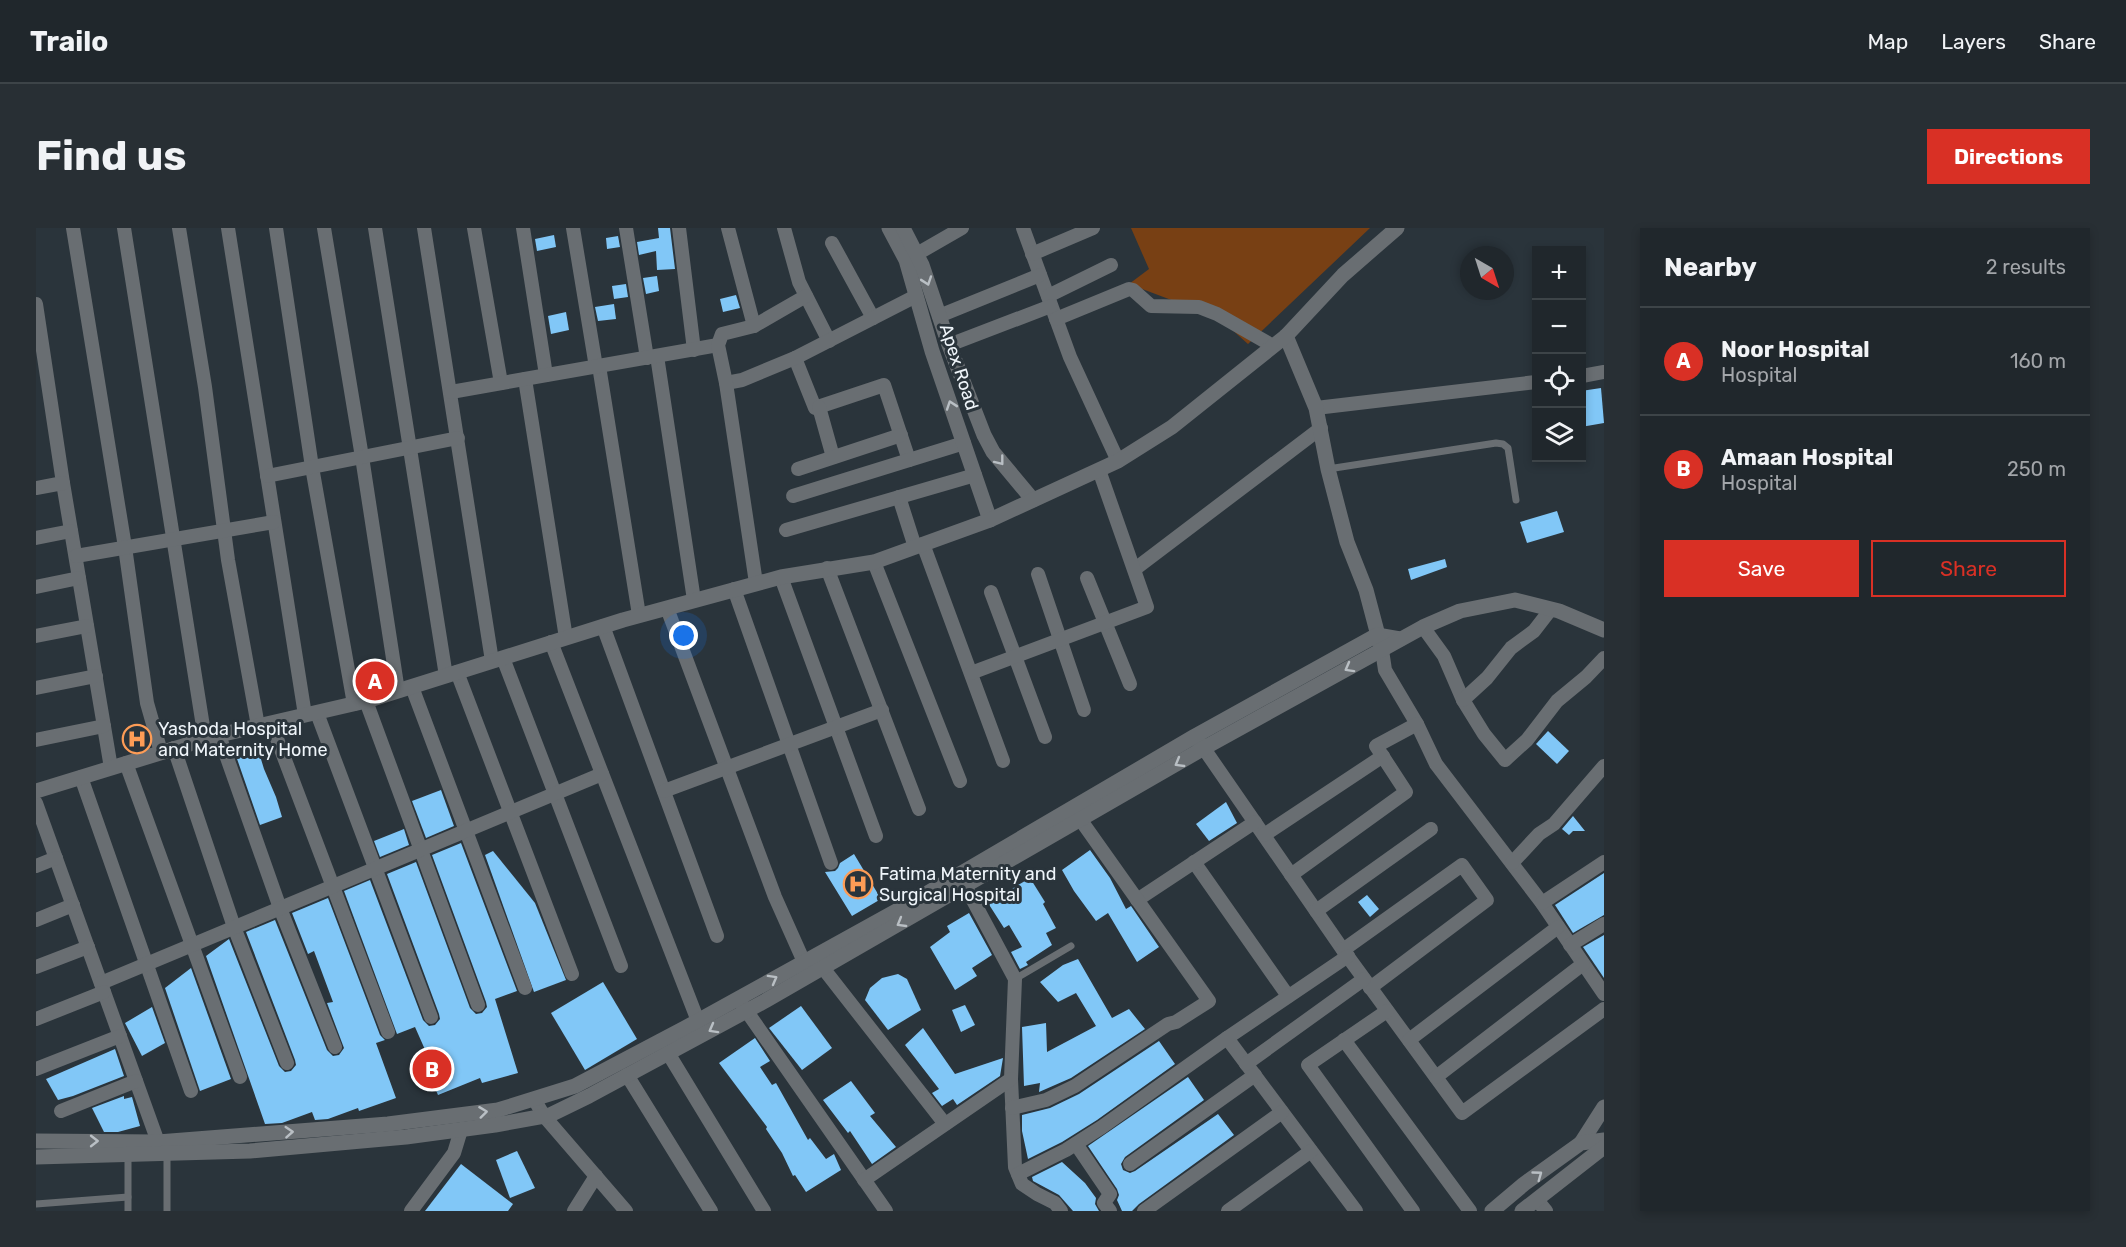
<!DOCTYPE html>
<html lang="en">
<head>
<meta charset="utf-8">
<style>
	body { margin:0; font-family:Rubik,sans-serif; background:#282f34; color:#f1f3f6 }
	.controls { position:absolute; right:18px; top:18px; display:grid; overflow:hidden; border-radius:0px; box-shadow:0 3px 9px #0003 }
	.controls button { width:54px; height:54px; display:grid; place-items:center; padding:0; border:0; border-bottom:2px solid #3d4448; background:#20272c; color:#f1f3f6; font:30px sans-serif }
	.compass { position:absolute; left:1424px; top:18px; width:54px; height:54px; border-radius:50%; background:#20272c; box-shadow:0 3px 9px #0003; rotate:141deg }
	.you { position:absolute; left:648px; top:408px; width:21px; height:21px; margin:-15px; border:4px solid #fff; border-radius:50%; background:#1a73e8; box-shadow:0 0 0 9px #1a73e833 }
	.badge { display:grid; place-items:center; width:39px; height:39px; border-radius:50%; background:#d93025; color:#fff; font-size:20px; font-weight:700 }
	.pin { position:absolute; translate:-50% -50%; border:3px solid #fff; box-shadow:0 2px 6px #0006 }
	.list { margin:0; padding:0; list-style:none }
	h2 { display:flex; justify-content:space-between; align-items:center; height:78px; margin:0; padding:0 24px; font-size:26px }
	h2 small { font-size:20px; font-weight:400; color:#a2a5a9 }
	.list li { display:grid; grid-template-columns:39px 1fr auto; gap:18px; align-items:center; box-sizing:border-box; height:108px; padding:0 24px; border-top:2px solid #3d4448 }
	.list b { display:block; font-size:22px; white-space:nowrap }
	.list p { margin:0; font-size:20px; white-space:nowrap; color:#a2a5a9 }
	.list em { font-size:20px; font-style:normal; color:#a2a5a9 }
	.actions { display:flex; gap:12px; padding:18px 24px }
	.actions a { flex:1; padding:14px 0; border:2px solid #d93025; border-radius:0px; text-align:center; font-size:21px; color:#d93025 }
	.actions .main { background:#d93025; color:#fff }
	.icon { flex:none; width:33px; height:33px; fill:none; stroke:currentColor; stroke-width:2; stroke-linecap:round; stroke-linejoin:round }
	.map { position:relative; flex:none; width:1568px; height:983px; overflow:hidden; border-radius:0px }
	header { display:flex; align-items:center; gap:36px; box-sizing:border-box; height:84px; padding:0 30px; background:#20272c; border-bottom:2px solid #3d4448 }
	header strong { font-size:28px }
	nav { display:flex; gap:33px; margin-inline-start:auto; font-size:21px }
	.intro { display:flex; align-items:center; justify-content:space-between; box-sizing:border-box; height:144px; padding:0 36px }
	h1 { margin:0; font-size:42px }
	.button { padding:15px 27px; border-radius:0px; background:#d93025; color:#fff; font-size:21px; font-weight:700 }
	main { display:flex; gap:36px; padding:0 36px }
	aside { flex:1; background:#20272c; border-radius:0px; box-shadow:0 3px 9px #0003 }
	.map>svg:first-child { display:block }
	.green { fill:#784014 }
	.building { fill:#81c7f7 }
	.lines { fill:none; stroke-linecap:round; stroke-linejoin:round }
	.service { stroke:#696e72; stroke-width:7 }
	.minor { stroke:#696e72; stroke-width:14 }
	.tertiary { stroke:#696e72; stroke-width:15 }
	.oneway { stroke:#b9bfc4 }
	.labels { text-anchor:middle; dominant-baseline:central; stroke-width:6; stroke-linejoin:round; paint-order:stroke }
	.street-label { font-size:18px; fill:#eff5fa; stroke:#2a343b }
	.poi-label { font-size:18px; fill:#eff5fa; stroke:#2a343b; text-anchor:start }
</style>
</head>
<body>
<header>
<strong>Trailo</strong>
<nav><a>Map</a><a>Layers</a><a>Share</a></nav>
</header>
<div class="intro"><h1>Find us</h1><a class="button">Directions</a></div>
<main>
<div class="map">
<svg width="1568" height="983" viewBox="0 0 1568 983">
	<rect width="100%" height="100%" fill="#2a343b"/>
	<polygon class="green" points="1095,0 1334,0 1212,116 1183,90 1093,56 1113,41"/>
	<g class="building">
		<polygon points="622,0 634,0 639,41 621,42 620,23 603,27 601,14 623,10"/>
		<polygon points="518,7 520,19 501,23 499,11"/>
		<polygon points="582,8 584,19 571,21 570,10"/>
		<polygon points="621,48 623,63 610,66 607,50"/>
		<polygon points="590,56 592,69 578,71 576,58"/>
		<polygon points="700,67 704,80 687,84 684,71"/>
		<polygon points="578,76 580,91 562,93 559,79"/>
		<polygon points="530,84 533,102 515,106 512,88"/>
		<polygon points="1565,160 1568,195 1545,199 1545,163"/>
		<polygon points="1521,283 1528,304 1491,315 1484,294"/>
		<polygon points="1409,331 1411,339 1375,352 1372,341"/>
		<polygon points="349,442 351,456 329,463 326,446"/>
		<polygon points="106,502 108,515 91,519 88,506"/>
		<polygon points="1512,503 1533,523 1521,536 1500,516"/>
		<polygon points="221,518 228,541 240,569 246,589 224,597 199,525"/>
		<polygon points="405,562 418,598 390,610 376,573"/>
		<polygon points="1190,574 1201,595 1173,613 1160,596"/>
		<polygon points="1537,588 1549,603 1537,603 1533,607 1526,601"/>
		<polygon points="368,601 373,617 344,629 338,613"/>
		<polygon points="425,615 481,763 459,771 482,845 446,855 444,850 402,867 392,844 398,842 379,799 361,806 308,663 334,652 387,792 393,798 399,797 404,791 403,786 351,646 380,634 434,780 440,786 446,785 451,779 450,774 396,627"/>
		<polygon points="1054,622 1074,650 1090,681 1095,678 1123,719 1101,734 1072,685 1060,693 1038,663 1026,642"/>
		<polygon points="457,623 499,675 530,752 498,764 449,627"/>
		<polygon points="818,626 845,671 816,688 789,644 799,643 802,640 804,635"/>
		<polygon points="1568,645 1568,687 1537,705 1519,677"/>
		<polygon points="994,650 1009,674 1007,676 1020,700 1010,705 1016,717 990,734 992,737 984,741 975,724 986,719 973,697 968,700 952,675"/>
		<polygon points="1331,667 1343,681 1334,689 1322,674"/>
		<polygon points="292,670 344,807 349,812 340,815 360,870 323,883 322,880 292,891 279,892 276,884 246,895 229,896 170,728 193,711 243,838 249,844 255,843 260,837 259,832 210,704 239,692 291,822 297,828 303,827 308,820 291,775 297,774 278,723 272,726 256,685"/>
		<polygon points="933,685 956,727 936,740 941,748 919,762 894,719 914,704 911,698"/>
		<polygon points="1568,707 1568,750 1547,719"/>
		<polygon points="1042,731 1076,790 1093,781 1109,801 1035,850 1003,864 1004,855 988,858 986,799 1010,795 1011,824 1060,798 1040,765 1022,774 1004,754 1027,737"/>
		<polygon points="155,740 195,851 164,863 129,760"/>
		<polygon points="862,746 871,751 885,782 852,802 829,772 834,760 846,750"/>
		<polygon points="567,754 601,811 549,842 515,785"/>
		<polygon points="929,777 939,797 925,804 916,782"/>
		<polygon points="765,778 796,820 766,842 733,800"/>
		<polygon points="116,779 129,815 106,828 89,795"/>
		<polygon points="887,800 919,846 967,830 964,848 921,877 917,871 906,878 896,865 903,861 869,817"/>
		<polygon points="719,810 734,833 724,839 736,857 740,855 772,912 774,910 790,931 798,926 805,942 770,964 759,947 757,948 746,925 730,901 731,899 683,835"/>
		<polygon points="1123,813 1139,836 1061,892 1026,914 992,931 986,903 986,887 1014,880 1043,866"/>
		<polygon points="79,821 88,848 37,868 22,872 10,851"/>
		<polygon points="1152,849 1168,872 1089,929 1085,936 1087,942 1094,945 1099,943 1182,886 1198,907 1103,976 1096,983 1086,983 1081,972 1083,967 1081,961 1052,918"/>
		<polygon points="815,853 839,885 834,888 860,919 836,936 814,903 812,905 787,872"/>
		<polygon points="88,868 88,871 96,869 104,898 82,904 68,904 56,880"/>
		<polygon points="481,923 499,960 474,970 460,932"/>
		<polygon points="1026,934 1049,955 1060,970 1059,976 1063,983 1037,983 1023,967 997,953 996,949"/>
		<polygon points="425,936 477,976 472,983 389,983"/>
	</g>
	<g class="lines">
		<g class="service">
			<polyline points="1292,241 1460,215 1467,216 1472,220 1480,272"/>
			<polyline points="979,751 1035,718"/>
			<polyline points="92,926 92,983"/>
			<polyline points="0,976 92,969"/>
			<polyline points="131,983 131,925"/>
		</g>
		<g class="minor">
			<polyline points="37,0 89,319 111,475 125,524"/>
			<polyline points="88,0 169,511"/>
			<polyline points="143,0 169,159 192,332 222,498"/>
			<polyline points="192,0 269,487"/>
			<polyline points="240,0 276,239 318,476"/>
			<polyline points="288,0 326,229 362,463"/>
			<polyline points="339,0 410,448"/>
			<polyline points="388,0 456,433"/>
			<polyline points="438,0 465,155"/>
			<polyline points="487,0 510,147"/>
			<polyline points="537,0 560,139"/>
			<polyline points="590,0 611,130"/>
			<polyline points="643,0 658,122"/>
			<polyline points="692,0 718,98"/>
			<polyline points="748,0 763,54 793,113"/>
			<polyline points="987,0 1034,129 1082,233"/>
			<polyline points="796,15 837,90"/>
			<polyline points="996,26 1057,0"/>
			<polyline points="872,31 926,0"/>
			<polyline points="1012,68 1075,37"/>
			<polyline points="0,76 27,255 75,540"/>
			<polyline points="903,88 1004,47"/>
			<polyline points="1020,91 1093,61 1097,62 1115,78 1163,79 1181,86 1237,118"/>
			<polyline points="913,117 1015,78"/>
			<polyline points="621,128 658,372"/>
			<polyline points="759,130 779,180 848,157 873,232"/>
			<polyline points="563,138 603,387"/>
			<polyline points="1546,148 1568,144"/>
			<polyline points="489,151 530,410"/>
			<polyline points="690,155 706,152 759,130 880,68"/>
			<polyline points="415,164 682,117"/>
			<polyline points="783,179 797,229"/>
			<polyline points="1280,180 1500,154"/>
			<polyline points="762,241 865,207"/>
			<polyline points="231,248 422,210"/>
			<polyline points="0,260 27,255"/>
			<polyline points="757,268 928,215"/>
			<polyline points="863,269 879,319"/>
			<polyline points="750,302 939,247"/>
			<polyline points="0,310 35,303"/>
			<polyline points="887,316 967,533"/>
			<polyline points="40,328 238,294"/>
			<polyline points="838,334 924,553"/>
			<polyline points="791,340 883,581"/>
			<polyline points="1099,341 1285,200"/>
			<polyline points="1002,346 1048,482"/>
			<polyline points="745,349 840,608"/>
			<polyline points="1051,350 1094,456"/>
			<polyline points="720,355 690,155 682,117 686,106 718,98 770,68"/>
			<polyline points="0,359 43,350"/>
			<polyline points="698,361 795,635"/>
			<polyline points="955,364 1009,509"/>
			<polyline points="631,380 739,669 768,734"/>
			<polyline points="567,398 681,708"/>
			<polyline points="1387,399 1408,428 1427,472 1448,506 1469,532 1491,512 1521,473 1550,449 1568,430"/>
			<polyline points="0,408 51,398"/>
			<polyline points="515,414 662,793"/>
			<polyline points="1346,422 1349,442 1381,496 1400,536 1506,675 1568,766"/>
			<polyline points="467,430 585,738"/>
			<polyline points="421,444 536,746"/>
			<polyline points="935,445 1111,379 1063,242"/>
			<polyline points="376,459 489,760"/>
			<polyline points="0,460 60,448"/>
			<polyline points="1427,472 1451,450 1475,420 1498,403 1515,381"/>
			<polyline points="330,473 442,777"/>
			<polyline points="281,485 395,789"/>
			<polyline points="235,495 352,804"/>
			<polyline points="183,507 244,680 299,819"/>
			<polyline points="0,512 68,498"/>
			<polyline points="1162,512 1307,722 1426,885 1568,781"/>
			<polyline points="138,520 198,699 251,835"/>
			<polyline points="90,535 204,849"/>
			<polyline points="45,549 155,863"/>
			<polyline points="628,563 846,482"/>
			<polyline points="0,575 122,914"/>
			<polyline points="1228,607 1347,528"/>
			<polyline points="1158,634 1252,768"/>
			<polyline points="1476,635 1503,606 1518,596 1568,538"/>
			<polyline points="0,638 20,630"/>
			<polyline points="1255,647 1370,564 1340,518 1381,496"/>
			<polyline points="924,648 979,751 975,851 979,939 986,956 1001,966 1019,975 1025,983"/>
			<polyline points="1101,672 1219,594"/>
			<polyline points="1506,675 1568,634"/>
			<polyline points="1280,683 1395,601"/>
			<polyline points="0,692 37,677"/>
			<polyline points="1534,717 1568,696"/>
			<polyline points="1307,722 1426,637 1451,672 1334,760"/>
			<polyline points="0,739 52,719"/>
			<polyline points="787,740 909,896"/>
			<polyline points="65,755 566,546"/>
			<polyline points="705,775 850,983"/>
			<polyline points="1351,783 1272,837 1377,983"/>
			<polyline points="0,791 68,764"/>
			<polyline points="1191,810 1320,983"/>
			<polyline points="1308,812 1434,983"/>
			<polyline points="1373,812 1522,699"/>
			<polyline points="632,825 728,983"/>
			<polyline points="1210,836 1328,751"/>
			<polyline points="0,841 84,808"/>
			<polyline points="591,847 675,983"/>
			<polyline points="1400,849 1547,736"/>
			<polyline points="498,871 508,888 590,983"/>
			<polyline points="976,880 1010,872 1039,858 1132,796 1140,794 1173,773 1039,584"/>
			<polyline points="25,883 100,853"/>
			<polyline points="1040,916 1074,966 1068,975 1074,983"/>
			<polyline points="1094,936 1219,847"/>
			<polyline points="982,946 1030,922 1066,899 1191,810 1312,728"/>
			<polyline points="828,952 975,851"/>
			<polyline points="1501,972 1510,983"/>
			<polyline points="375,983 418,925 425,902"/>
			<polyline points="538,983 560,948"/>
			<polyline points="1108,983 1246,884"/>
			<polyline points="1192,983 1275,923"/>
		</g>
		<g class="tertiary">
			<polyline points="853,0 870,32 896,123 954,292"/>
			<polyline points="867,0 886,37 913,117 948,207 957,224 997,272"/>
			<polyline points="1250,108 1280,180 1292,241 1311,314 1330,362 1344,415"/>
			<polyline points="0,563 183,507 330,473 587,392 745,349 838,334 954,292 1082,233 1136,199 1250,108 1307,47 1361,0"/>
			<polyline points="0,913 122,914 352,896 462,882 539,858 649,800 871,677 1159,508 1341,407 1364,411"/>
			<polyline points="1545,915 1568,879"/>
			<polyline points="0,929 214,923 370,909 459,897 514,887 553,868 729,773 1168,520 1387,399 1424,383 1479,372 1523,383 1568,402"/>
			<polyline points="1456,983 1488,956 1545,915 1568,912"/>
			<polyline points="1486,983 1568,919"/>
		</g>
	</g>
	<defs><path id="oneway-chevron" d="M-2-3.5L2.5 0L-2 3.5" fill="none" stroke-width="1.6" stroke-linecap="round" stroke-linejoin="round" transform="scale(1.5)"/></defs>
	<g class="oneway">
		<use href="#oneway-chevron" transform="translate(891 53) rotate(71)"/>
		<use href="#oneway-chevron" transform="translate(915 177) rotate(-109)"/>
		<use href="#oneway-chevron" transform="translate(964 233) rotate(52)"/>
		<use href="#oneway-chevron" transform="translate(1313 440) rotate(151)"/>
		<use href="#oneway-chevron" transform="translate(1143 535) rotate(150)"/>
		<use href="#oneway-chevron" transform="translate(865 695) rotate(150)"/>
		<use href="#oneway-chevron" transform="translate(737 751) rotate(-29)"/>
		<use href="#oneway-chevron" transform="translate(677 801) rotate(151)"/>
		<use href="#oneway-chevron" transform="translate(447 884) rotate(-7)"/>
		<use href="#oneway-chevron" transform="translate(253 904) rotate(-4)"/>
		<use href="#oneway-chevron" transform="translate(58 913)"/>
		<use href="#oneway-chevron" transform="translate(1502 947) rotate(-36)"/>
	</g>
	<defs>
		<g id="hospital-ring" transform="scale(1.5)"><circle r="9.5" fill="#2a343b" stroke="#fd9c56" stroke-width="1.5"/><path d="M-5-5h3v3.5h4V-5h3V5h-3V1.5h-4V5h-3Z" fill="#fd9c56"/></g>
	</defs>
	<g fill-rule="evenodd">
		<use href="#hospital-ring" x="101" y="511"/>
		<use href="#hospital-ring" x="822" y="656"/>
	</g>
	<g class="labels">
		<g class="street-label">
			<text transform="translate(923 139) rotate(72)">Apex Road</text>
		</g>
		<g class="poi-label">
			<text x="122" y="501">Yashoda Hospital<tspan x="122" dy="21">and Maternity Home</tspan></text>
			<text x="843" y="646">Fatima Maternity and<tspan x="843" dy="21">Surgical Hospital</tspan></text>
		</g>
	</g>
</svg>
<div class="controls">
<button>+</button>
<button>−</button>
<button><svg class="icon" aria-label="locate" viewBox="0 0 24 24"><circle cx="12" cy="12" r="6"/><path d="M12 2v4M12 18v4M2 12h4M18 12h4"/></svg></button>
<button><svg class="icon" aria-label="layers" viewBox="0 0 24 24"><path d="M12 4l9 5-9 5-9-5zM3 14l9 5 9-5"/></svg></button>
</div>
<svg class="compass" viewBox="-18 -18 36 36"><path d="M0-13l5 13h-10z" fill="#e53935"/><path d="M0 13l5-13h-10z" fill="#a2a5a9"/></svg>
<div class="you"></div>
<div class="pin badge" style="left:339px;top:453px">A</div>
<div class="pin badge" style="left:396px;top:841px">B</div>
</div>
<aside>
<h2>Nearby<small>2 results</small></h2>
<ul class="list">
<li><span class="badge">A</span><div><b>Noor Hospital</b><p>Hospital</p></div><em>160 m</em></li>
<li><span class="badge">B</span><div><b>Amaan Hospital</b><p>Hospital</p></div><em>250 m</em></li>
</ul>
<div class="actions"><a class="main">Save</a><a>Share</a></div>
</aside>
</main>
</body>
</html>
